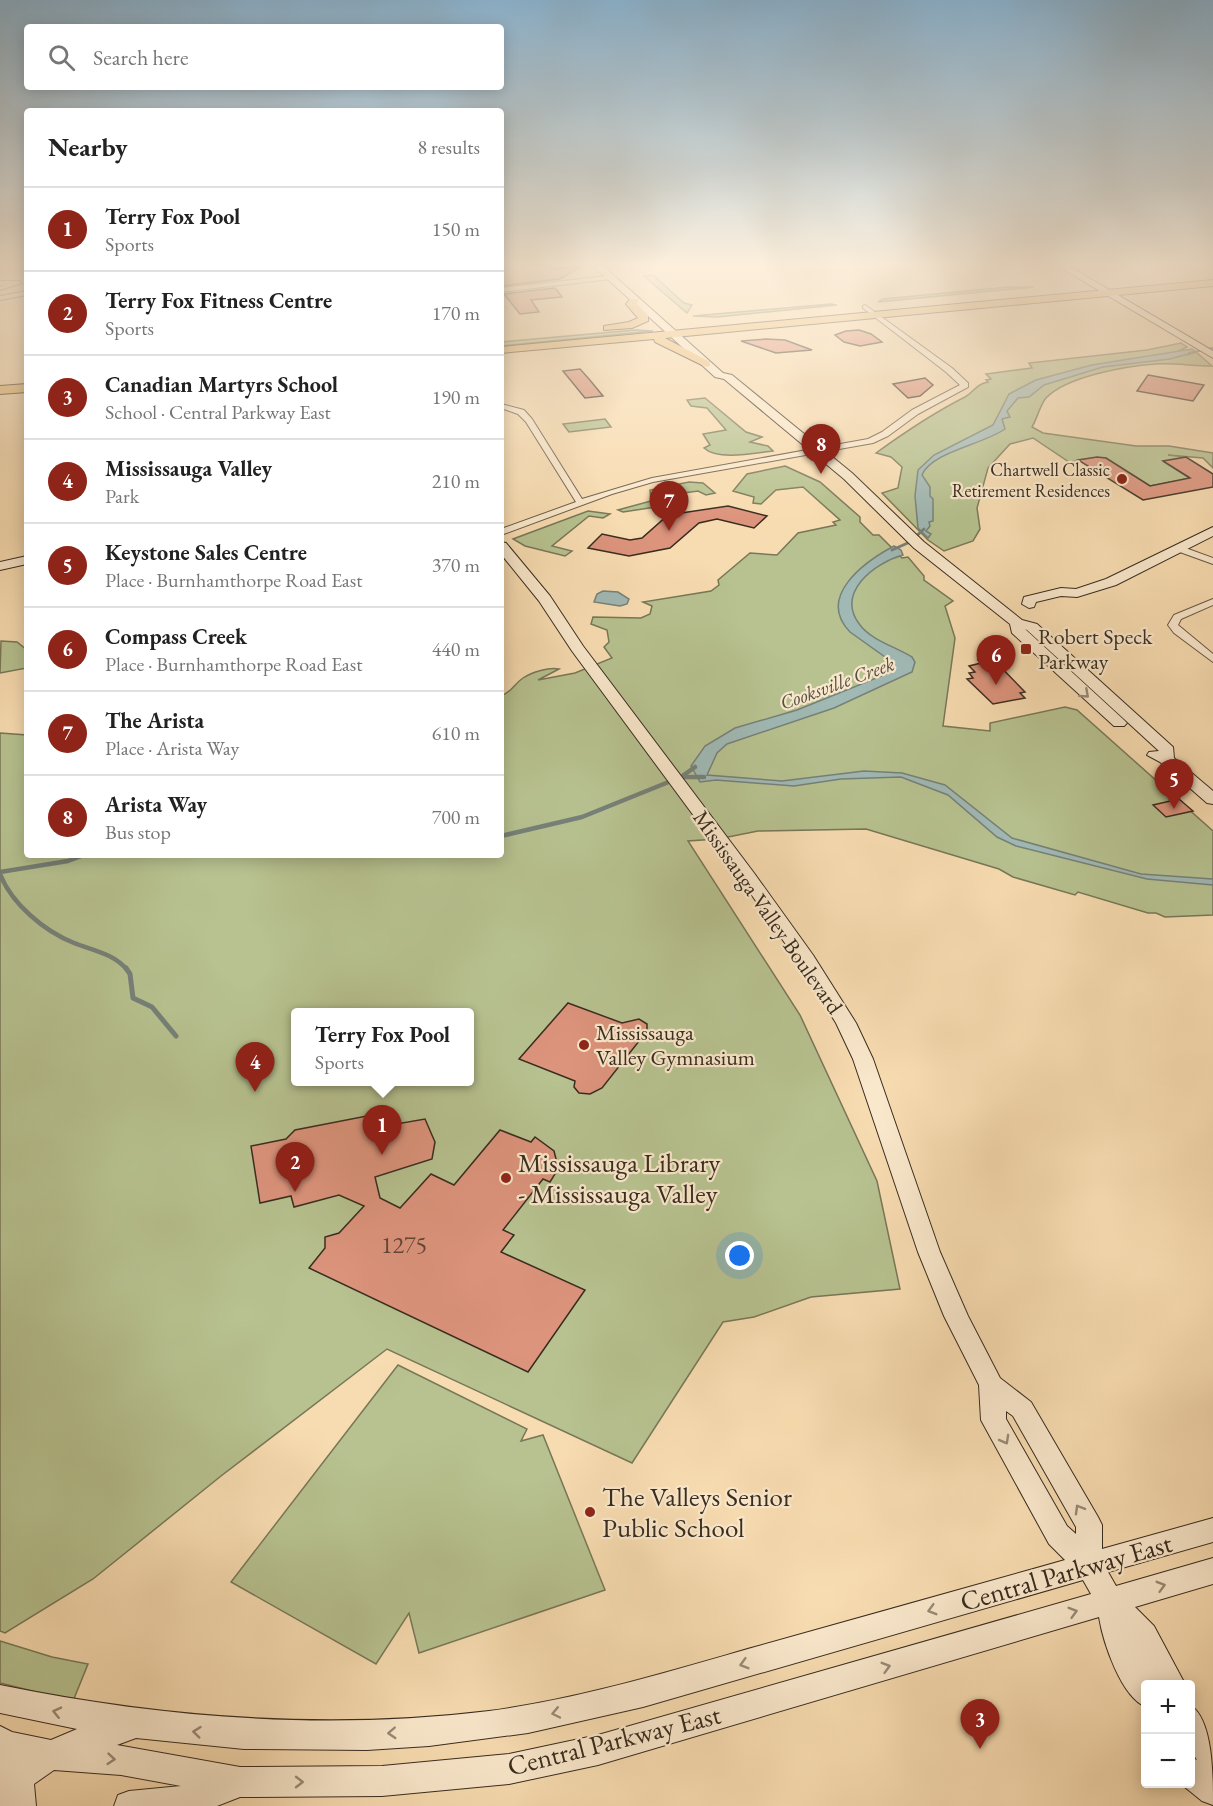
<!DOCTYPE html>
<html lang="en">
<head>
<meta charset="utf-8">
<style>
	body { margin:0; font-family:"EB Garamond",serif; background:#f6f6f6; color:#222 }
	.controls { position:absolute; right:18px; bottom:18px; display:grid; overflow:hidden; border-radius:6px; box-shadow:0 3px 15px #0003 }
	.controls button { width:54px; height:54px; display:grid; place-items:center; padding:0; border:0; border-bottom:2px solid #e0e0e0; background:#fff; color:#222; font:30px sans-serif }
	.you { position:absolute; left:740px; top:1256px; width:21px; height:21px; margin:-15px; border:4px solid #fff; border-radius:50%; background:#1a73e8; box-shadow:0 0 0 9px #1a73e833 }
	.badge { display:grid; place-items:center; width:39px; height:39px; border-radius:50%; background:#8f2418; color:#fff; font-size:20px; font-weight:700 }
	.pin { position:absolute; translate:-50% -50px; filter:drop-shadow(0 2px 3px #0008) }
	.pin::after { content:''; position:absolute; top:32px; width:21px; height:18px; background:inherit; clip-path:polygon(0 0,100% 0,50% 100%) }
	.popup { position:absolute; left:291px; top:1008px; width:183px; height:78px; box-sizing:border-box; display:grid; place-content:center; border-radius:6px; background:#fff; filter:drop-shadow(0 2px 4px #0005); font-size:20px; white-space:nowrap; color:#767676 }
	.popup b { font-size:22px; color:#222 }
	.popup::after { content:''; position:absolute; left:50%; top:100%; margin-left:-12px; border:12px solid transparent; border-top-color:#fff }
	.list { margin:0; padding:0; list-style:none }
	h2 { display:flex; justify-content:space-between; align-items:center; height:78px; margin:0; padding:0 24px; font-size:26px }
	h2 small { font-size:20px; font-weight:400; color:#767676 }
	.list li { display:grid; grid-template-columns:39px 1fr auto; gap:18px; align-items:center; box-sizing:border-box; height:84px; padding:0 24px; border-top:2px solid #e0e0e0 }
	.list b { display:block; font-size:22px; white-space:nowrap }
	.list p { margin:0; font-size:20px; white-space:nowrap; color:#767676 }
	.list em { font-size:20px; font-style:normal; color:#767676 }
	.icon { flex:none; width:33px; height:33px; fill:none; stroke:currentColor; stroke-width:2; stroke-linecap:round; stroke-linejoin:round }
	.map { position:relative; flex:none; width:1213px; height:1806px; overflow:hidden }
	.search { position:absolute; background:#fff; box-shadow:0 3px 15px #0003; left:24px; top:24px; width:480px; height:66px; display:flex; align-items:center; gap:15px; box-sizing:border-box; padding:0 21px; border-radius:6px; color:#767676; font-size:22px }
	.panel { position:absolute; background:#fff; box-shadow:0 3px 15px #0003; left:24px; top:108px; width:480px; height:750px; border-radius:6px }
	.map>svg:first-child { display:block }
	.green { fill:#b7c290; stroke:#787758; stroke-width:1.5; fill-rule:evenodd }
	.water { fill:#a0b9b5; stroke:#768179; stroke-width:1.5 }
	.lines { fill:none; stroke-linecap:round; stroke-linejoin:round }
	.stream-far3 { stroke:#768179; stroke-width:2 }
	.stream-far2 { stroke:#768179; stroke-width:3 }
	.stream-far1 { stroke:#768179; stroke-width:4.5 }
	.stream { stroke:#768179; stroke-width:5 }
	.building { fill:#dd947d; stroke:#382c1f; stroke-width:1.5 }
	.street-casing { stroke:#685844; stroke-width:2 }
	.secondary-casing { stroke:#382c1f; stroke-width:2 }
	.primary-casing { stroke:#382c1f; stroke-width:2 }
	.street { fill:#fae8cc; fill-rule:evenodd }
	.secondary { fill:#fae8cc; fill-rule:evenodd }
	.primary { fill:#ecbe78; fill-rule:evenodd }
	.oneway { stroke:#998a76 }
	.poi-dot { fill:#8f2418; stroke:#fae8cc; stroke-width:2 }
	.labels { text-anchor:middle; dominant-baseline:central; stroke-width:4.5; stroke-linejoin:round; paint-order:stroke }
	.far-poi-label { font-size:18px; fill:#382c1f; stroke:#fae8cc; text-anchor:end }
	.far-water-label { font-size:20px; font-style:italic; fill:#524f44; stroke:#fae8cc }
	.poi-label { font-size:22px; fill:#382c1f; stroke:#fae8cc; text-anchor:start }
	.street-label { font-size:22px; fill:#382c1f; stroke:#fae8cc }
	.near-number-label { font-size:24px; fill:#614636 }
	.near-poi-label { font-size:27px; fill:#382c1f; stroke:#fae8cc; text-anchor:start }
	.near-street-label { font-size:27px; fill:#382c1f; stroke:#fae8cc }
</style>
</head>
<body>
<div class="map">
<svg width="1213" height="1806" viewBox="0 0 1213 1806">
	<rect width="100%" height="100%" fill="#f8dcb1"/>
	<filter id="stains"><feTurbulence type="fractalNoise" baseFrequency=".00333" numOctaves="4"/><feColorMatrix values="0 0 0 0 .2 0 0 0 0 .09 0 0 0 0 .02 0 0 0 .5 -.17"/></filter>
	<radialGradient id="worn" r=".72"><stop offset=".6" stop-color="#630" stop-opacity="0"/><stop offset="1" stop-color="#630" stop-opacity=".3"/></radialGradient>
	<g class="green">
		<polygon points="653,275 684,303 692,305 687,313 644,276"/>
		<polygon points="1008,287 1034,287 878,302 883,299"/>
		<polygon points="831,304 837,305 717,317 693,316"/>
		<polygon points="635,330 653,331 501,346 501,342"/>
		<path d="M1181 343 1187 347 1179 351 1187 355 1196 352 1212 366C1194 366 1175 363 1156 364 1127 366 1067 376 1046 398 1040 405 1037 419 1032 427L1043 433 1136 446H1169L1213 453V468L1203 458 1168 455 1186 457 1164 462 1190 478 1150 486 1106 458 1069 462 1033 438 1010 444 988 468 977 508 980 529 973 541 944 551 928 540 882 493 898 488 902 467 891 457 876 453C905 432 933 413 965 397 975 391 976 384 988 382L986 380 991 379 986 374 1032 368 1029 363 1147 350Z"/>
		<path d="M705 398 746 432 762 437 750 442 768 446 773 451C755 453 718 461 704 448L710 445 703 434 726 430 707 408 691 406 687 400Z"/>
		<polygon points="605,419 611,427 569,432 563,424"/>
		<path d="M785 466 820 482 860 517V522L873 535H879L902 558 908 557 924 576V580L953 601 945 606 955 638 943 726 990 731V723L1065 707 1077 710 1213 831V915L1165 917 1156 913H1148L1078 892 1075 895 1013 877 999 869 866 829 758 831 718 839 688 841 800 1015 877 1181 900 1289 811 1297 754 1317 723 1322 632 1463 387 1349 221 1476 93 1579 5 1633 0 1631V733L27 735V855H501V696C512 692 514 684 523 678 532 672 549 667 559 669L538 680 575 673 612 658 604 647 609 642 607 630 591 624 593 617 641 618 650 614 652 606 643 602 711 591 719 585 718 580 750 553 777 555 798 533 836 525 833 522 840 520 803 487 776 490 761 504 753 503 754 497 733 491 747 474ZM295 1012H469V1082H295Z"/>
		<polygon points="689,482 703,483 715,493 706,495 698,491 669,495 667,497 672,501 669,505 623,512 618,510 651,501 650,490"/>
		<polygon points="588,511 610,514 603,518 589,516 552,546 572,551 565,556 525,546 513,539"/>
		<polygon points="1,641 17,642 27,650 27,668 0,673"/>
		<polygon points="398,1365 527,1429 521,1441 543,1435 605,1590 419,1653 409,1613 376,1664 231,1582"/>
		<polygon points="0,1641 52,1657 88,1664 73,1701 0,1683"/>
	</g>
	<g class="water">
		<path d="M1192 349 1196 352 1170 359 1103 367 1044 385 1029 397 1018 398 1007 411 1010 417 1002 419 1005 429C982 445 931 452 922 475L930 487V496L933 499V521L929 522 930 526 926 531 931 534 928 538 918 528 915 496 918 470 934 455 993 425 1009 394 1036 380 1092 365Z"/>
		<path d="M894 546 901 550 903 555C874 563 835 593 860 625 871 640 896 647 912 657L915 662 912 672 834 708 727 744 717 753 707 775 782 781 864 771 902 773 945 785 1012 838 1141 874 1213 879V885L1147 879 1016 846 997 837 948 795 901 777 841 779 794 786 716 780 700 782 691 766 705 746 735 728 797 710 889 673 894 666 892 662 850 632C816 597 864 562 894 546Z"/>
		<polygon points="603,591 618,592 629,599 627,604 620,606 594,602 597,594"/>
	</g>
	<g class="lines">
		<polyline class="stream-far3" points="1189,353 1213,348"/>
		<polyline class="stream-far2" points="892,550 910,542 924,529"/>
		<g class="stream-far1">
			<polyline points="682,777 704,777"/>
			<polyline points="501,836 582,817 681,777 695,767"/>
			<polyline points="0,872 68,861 84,855"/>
			<path d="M0 874C12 904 44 931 74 943 92 950 115 954 127 970"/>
		</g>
		<polyline class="stream" points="126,968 130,974 133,998 152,1007 176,1036"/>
	</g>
	<g class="building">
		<polygon points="501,265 550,265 554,269 580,267 560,279 501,286"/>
		<polygon points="555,288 562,297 531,300 539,312 520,314 504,294"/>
		<polygon points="859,330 871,334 882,342 860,346 844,342 835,335 846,331"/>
		<polygon points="766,339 785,340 812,350 776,353 741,341"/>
		<polygon points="580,369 589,379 603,396 585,398 563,371"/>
		<polygon points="1148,375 1204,385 1193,401 1137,391"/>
		<polygon points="925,378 933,385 920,396 908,398 893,384"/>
		<polygon points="1097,457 1106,458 1150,486 1190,478 1163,461 1186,457 1213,474 1213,487 1143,500 1078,460"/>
		<polygon points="728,506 767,516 754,528 717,519 699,523 670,548 629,556 588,548 602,534 630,540 642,538 668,515"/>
		<polygon points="992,658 1025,692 1020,693 1025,698 993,704 967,679 973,678 969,673 975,672 969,666 981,663 978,660"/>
		<polygon points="1179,799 1193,811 1166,817 1153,805"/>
		<polygon points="568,1003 622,1023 639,1019 647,1024 647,1031 602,1088 590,1094 579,1093 574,1087 575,1081 519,1059"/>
		<polygon points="372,1115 383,1120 385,1126 425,1119 435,1142 432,1159 375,1177 380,1198 400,1208 431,1174 454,1185 500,1130 531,1142 535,1137 554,1151 558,1167 555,1174 550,1182 543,1179 503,1230 514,1235 501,1252 585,1290 528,1372 309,1268 325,1248 325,1237 339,1233 364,1206 339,1195 294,1207 291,1196 260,1203 251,1146 286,1139 295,1130"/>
	</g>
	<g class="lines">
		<g class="street-casing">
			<g id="street">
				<polygon points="608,276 610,277 610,279 501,292 501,288"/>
				<polygon points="0,281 19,281 22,283 0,290 0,286 4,285 0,285"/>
				<polygon points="27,291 27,295 0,300 0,296"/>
				<polygon points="865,305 952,368 968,383 968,387 918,414 888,436 873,443 653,482 612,494 501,535 501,529 576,502 526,422 518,414 501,408 501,404 524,410 532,419 582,499 652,478 868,439 882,432 912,410 960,385 946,372 863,308 863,306"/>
				<polygon points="1180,546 1213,558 1213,564 1177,551 1177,547"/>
				<polygon points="1213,599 1213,605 1181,619 1178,625 1213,654 1213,662 1174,633 1168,625 1174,615"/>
			</g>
		</g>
		<g class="secondary-casing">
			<g id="secondary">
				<polygon points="592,265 602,265 723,373 732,375 852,473 924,542 1022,620 1037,624 1173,747 1174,758 1213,791 1213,804 1207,803 1160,762 1147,755 1149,752 1159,751 1027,630 1025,629 1124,720 1127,723 1124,726 1114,726 1012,633 1010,624 914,548 844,479 724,379 715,377"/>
				<polygon points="1056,265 1067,265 1213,351 1213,358"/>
				<polygon points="1213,527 1213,536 1116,585 1077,597 1061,596 1036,602 1034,607 1029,608 1022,604 1024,597 1061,588 1076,589 1106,579"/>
				<path d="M501 542 506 543 550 596 583 646 754 873 813 955 856 1023 873 1059 940 1252 968 1316 1000 1378 1031 1402 1098 1517 1102 1525V1549L1213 1518V1542L1108 1572 1116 1586 1213 1558V1584L1135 1607 1154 1626 1185 1684H1146V1707C1121 1697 1103 1642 1099 1617L598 1765 509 1784 382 1796 240 1797 217 1806H114L118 1795 129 1791 181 1786 121 1775 54 1770 34 1784 36 1806H0V1726L12 1732 51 1740 77 1729 0 1713V1685C162 1718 324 1731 489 1711 579 1699 667 1672 755 1647 858 1618 962 1589 1065 1560L1049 1544 981 1420 979 1385 944 1316 918 1252 853 1059 836 1023 798 962 742 881 572 651 539 601 501 554ZM1006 1411 1013 1416 1076 1527V1534L1067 1526 1006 1419ZM1083 1580 1091 1594 598 1735 509 1754 382 1766 240 1767 117 1745 136 1738 244 1749 367 1750 429 1746 528 1733 643 1707Z"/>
				<polygon points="27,556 27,564 0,570 0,562"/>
				<path d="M1190 1705C1213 1719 1213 1775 1213 1805L1202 1801 1181 1784H1190V1757L1197 1760 1190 1749Z"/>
			</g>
		</g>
		<g class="primary-casing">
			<g id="primary">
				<polygon points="1213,280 1213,286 665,338 710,362 710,366 706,367 655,342 654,339 501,353 501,347"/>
				<polygon points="630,299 638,299 637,304 648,315 648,321 632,328 604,330 604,326 629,322 638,318 626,304"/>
				<polygon points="27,384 27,392 0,394 0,386"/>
			</g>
		</g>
		<use href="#street" class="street"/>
		<use href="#secondary" class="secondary"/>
		<use href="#primary" class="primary"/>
	</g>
	<defs><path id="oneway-chevron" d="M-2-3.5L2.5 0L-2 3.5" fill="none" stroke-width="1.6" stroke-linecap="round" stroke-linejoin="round" transform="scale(1.5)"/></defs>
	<g class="oneway">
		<use href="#oneway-chevron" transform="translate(1085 694) rotate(42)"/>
		<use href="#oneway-chevron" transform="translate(1005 1440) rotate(61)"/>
		<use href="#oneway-chevron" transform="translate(1079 1509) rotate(-120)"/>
		<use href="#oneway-chevron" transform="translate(1161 1586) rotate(-16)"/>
		<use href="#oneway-chevron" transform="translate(932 1610) rotate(164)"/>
		<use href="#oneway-chevron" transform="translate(1073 1612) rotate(-16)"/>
		<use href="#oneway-chevron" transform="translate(744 1664) rotate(164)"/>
		<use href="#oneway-chevron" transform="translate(886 1667) rotate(-16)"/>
		<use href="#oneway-chevron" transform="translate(57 1712) rotate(-167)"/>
		<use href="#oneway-chevron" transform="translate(556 1713) rotate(168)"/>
		<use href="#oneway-chevron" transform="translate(197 1732) rotate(-174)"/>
		<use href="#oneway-chevron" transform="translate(392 1733) rotate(177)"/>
		<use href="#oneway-chevron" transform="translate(111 1759) rotate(5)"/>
		<use href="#oneway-chevron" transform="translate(299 1782)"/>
	</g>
	<linearGradient id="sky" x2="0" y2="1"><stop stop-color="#8bb6d4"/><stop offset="0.51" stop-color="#fcefdc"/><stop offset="1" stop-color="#fcefdc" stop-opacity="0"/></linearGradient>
	<rect width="1213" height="518" fill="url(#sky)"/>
	<g class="poi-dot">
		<circle cx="1122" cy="479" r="6"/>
		<rect x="1020" y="643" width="12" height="12" rx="3"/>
		<circle cx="584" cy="1045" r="6"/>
		<circle cx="506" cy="1178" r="6"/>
		<circle cx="590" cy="1512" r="6"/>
	</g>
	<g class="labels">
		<g class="far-poi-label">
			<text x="1110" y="469">Chartwell Classic<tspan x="1110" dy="21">Retirement Residences</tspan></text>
		</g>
		<g class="far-water-label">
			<text transform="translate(837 683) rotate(-20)">Cooksville Creek</text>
		</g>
		<g class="poi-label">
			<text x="1038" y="636">Robert Speck<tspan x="1038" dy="25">Parkway</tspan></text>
			<text x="596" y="1032">Mississauga<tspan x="596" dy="25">Valley Gymnasium</tspan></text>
		</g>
		<g class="street-label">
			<text transform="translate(768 912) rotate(55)">Mississauga Valley Boulevard</text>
		</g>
		<g class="near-number-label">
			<text x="404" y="1244">1275</text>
		</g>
		<g class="near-poi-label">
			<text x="518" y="1162">Mississauga Library<tspan x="518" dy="31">- Mississauga Valley</tspan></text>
			<text x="602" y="1496">The Valleys Senior<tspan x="602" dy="31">Public School</tspan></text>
		</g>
		<g class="near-street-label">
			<text transform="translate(1066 1572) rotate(-16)">Central Parkway East</text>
			<text transform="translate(614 1740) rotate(-14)">Central Parkway East</text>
		</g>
	</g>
	<rect width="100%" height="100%" filter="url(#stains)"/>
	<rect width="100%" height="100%" fill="url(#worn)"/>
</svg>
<div class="controls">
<button>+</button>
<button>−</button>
</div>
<div class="you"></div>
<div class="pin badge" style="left:382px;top:1155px">1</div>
<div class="popup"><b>Terry Fox Pool</b>Sports</div>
<div class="pin badge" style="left:295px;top:1192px">2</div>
<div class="pin badge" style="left:980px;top:1749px">3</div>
<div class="pin badge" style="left:255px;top:1092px">4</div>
<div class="pin badge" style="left:1174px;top:809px">5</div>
<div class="pin badge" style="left:996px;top:685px">6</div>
<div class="pin badge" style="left:669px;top:531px">7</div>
<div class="pin badge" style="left:821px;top:474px">8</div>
<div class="search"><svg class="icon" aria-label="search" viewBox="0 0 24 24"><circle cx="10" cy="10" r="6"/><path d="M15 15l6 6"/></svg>Search here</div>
<section class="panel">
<h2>Nearby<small>8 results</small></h2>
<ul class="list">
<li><span class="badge">1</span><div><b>Terry Fox Pool</b><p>Sports</p></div><em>150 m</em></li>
<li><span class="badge">2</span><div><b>Terry Fox Fitness Centre</b><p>Sports</p></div><em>170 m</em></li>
<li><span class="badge">3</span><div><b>Canadian Martyrs School</b><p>School · Central Parkway East</p></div><em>190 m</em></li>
<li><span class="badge">4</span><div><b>Mississauga Valley</b><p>Park</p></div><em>210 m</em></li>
<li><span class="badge">5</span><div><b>Keystone Sales Centre</b><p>Place · Burnhamthorpe Road East</p></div><em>370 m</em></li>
<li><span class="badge">6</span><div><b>Compass Creek</b><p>Place · Burnhamthorpe Road East</p></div><em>440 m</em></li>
<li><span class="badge">7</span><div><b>The Arista</b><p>Place · Arista Way</p></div><em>610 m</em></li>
<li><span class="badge">8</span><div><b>Arista Way</b><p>Bus stop</p></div><em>700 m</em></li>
</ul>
</section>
</div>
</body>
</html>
